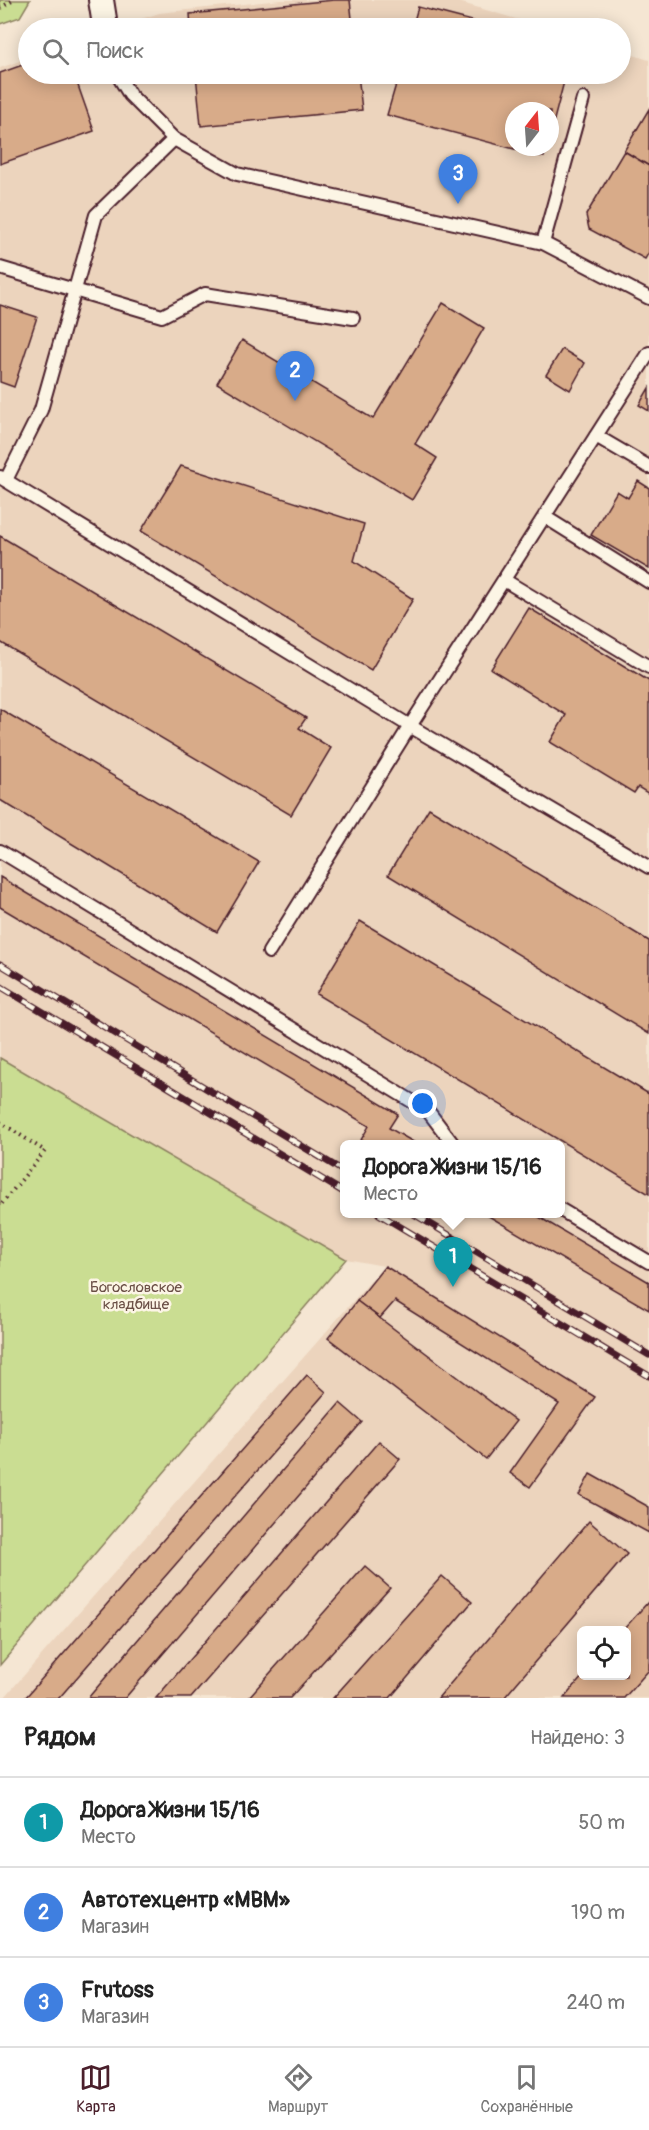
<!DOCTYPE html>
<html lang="ru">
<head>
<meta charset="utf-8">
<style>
	body { margin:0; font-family:Pangolin,sans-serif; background:#f6f6f6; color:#222 }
	.controls { position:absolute; right:18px; bottom:18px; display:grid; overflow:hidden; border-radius:9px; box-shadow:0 3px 15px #0003 }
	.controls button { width:54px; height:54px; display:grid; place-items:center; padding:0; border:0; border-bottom:2px solid #e0e0e0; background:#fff; color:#222; font:30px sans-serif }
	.compass { position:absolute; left:505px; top:102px; width:54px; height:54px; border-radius:50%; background:#fff; box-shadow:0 3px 15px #0003; rotate:17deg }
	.you { position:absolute; left:423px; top:1104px; width:21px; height:21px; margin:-15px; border:4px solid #fff; border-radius:50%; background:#1a73e8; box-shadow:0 0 0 9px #1a73e833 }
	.badge { display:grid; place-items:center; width:39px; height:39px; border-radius:50%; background:#4a1f2b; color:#fff; font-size:20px; font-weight:700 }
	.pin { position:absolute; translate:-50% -50px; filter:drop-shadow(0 2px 3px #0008) }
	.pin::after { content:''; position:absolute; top:32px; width:21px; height:18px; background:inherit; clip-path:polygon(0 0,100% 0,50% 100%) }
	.popup { position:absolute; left:340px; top:1140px; width:225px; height:78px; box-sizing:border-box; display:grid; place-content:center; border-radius:9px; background:#fff; filter:drop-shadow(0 2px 4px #0005); font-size:20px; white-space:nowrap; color:#767676 }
	.popup b { font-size:22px; color:#222 }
	.popup::after { content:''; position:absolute; left:50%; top:100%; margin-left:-12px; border:12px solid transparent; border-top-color:#fff }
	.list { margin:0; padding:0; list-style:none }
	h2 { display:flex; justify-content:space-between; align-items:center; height:78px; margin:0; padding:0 24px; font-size:26px }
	h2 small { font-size:20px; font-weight:400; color:#767676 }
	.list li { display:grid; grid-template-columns:39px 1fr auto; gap:18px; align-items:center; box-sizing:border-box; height:90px; padding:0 24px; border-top:2px solid #e0e0e0 }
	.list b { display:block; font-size:22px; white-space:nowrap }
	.list p { margin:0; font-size:20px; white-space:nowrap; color:#767676 }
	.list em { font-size:20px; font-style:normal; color:#767676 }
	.icon { flex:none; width:33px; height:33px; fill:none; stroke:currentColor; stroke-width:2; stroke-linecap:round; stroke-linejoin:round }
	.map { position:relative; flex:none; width:649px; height:1698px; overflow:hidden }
	.search { position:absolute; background:#fff; box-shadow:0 3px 15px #0003; left:18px; right:18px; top:18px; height:66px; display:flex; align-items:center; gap:15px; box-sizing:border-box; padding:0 21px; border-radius:33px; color:#767676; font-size:22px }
	.sheet { height:348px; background:#fff }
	nav { display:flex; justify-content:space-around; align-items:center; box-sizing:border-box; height:84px; border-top:2px solid #e0e0e0; background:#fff; font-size:16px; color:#767676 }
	nav a { display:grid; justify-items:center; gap:3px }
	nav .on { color:#4a1f2b }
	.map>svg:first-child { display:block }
	.built { fill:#ecd4bd; fill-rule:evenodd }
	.green { fill:#cadd92; stroke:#8a7e5e; stroke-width:1.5 }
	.building { fill:#d8ab89; stroke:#4a1f2b; stroke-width:1.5 }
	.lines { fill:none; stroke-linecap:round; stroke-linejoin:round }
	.service-casing { stroke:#4a1f2b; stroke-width:16 }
	.minor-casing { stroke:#4a1f2b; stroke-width:28 }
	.path { stroke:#4a1f2b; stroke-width:4; stroke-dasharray:1.5 4.5; stroke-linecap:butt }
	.service { stroke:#fcf5e5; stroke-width:12 }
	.minor { stroke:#fcf5e5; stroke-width:24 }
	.rail-casing { stroke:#4a1f2b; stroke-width:7 }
	.rail { stroke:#fcf5e5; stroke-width:4.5; stroke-dasharray:14; stroke-linecap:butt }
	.labels { text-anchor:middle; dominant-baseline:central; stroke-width:5; stroke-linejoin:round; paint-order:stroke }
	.park-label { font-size:15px; fill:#6a4e45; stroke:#fcf5e5 }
</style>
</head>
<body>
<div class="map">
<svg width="649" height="1698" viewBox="0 0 649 1698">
	<rect width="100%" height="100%" fill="#f5e6d3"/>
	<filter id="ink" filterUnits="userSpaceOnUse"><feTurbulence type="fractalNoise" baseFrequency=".0167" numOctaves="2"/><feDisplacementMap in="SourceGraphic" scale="12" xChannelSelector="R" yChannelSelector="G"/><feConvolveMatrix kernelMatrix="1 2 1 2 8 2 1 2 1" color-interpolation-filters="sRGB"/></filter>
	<g filter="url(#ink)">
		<g class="built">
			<polygon points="281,0 452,0 546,28 115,28 159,13"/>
			<path d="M621 51 649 60V1698H4L384 1266 346 1259 0 1058V68L28 58V74H620ZM514 111H550V147H514ZM345 1144H561V1214H345ZM582 1630H626V1676H582Z"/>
		</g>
		<g class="green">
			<polygon points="0,0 30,0 20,17 0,24"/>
			<polygon points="0,1058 346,1259 0,1665"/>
		</g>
		<g class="building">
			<polygon points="334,0 350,0 353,28 191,28 190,14"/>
			<polygon points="418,7 499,28 412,28"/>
			<polygon points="28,63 28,74 74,74 94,131 0,164 0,73"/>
			<polygon points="196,74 358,74 362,110 201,126"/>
			<polygon points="399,74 566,74 550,135 550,111 514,111 514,147 547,147 544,157 387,115"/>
			<polygon points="649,109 649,166 624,151"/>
			<polygon points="624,151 649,166 649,252 645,259 589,229 586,215"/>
			<polygon points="443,303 484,328 415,444 437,458 412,500 217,383 242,340 373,419"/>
			<polygon points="0,305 37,317 14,387 0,382"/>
			<polygon points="562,349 585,363 570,390 546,375"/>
			<polygon points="649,388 649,411 639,405"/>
			<polygon points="181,466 364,524 354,561 413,599 371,670 141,531"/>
			<polygon points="638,481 649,488 649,569 591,535 617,491 628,498"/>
			<polygon points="0,536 306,718 299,728 331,748 291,815 0,642"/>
			<polygon points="529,608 649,681 649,794 638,787 634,793 550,742 566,715 491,669"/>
			<polygon points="0,709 259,862 217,932 0,800"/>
			<polygon points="429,808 649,941 649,1034 388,875"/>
			<polygon points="0,877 398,1114 389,1128 417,1144 369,1144 361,1140 369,1126 0,907"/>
			<polygon points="360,921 649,1094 649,1194 316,994"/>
			<polygon points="485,1214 534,1214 649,1282 649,1310"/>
			<polygon points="385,1266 595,1397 530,1487 510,1473 559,1404 395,1301 380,1318 357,1301"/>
			<polygon points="357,1301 516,1421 486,1459 328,1338"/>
			<polygon points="307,1375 326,1392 59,1698 25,1698"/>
			<polygon points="340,1403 362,1422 125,1698 88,1698"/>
			<polygon points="379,1441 400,1459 191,1698 156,1698"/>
			<polygon points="590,1474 649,1507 649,1533 579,1495"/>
			<polygon points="589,1521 627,1554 504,1698 438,1698"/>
			<polygon points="365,1566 390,1588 290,1698 248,1698"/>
			<polygon points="442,1576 472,1602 390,1698 333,1698"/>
			<polygon points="649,1601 649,1670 624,1698 564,1698 583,1676 626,1676 626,1630 623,1630"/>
		</g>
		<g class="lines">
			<g class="service-casing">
				<g id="service">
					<polyline points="117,74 130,95 174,139 237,174 543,243 649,298"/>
					<polyline points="543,243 583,99"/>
					<polyline points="0,268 162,316 205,294 353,318"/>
					<polyline points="596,436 649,467"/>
					<polyline points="0,477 410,726 649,867"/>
					<polyline points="6,480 41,410 96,215 174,139"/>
					<polyline points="545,517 649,582"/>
					<polyline points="504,580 649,667"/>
					<polyline points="0,851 428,1111 453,1144"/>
					<polyline points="269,952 410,726 649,353"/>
					<polyline points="561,1210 649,1262"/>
				</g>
			</g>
			<g class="minor-casing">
				<polyline id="minor" points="101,0 104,19"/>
			</g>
			<g class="path">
				<polyline points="0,8 14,0"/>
				<polyline points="0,1122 45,1151 0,1206"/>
			</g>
			<use href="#service" class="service"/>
			<use href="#minor" class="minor"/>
			<g class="rail-casing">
				<g id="rail">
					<polyline points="0,964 345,1172"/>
					<polyline points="0,986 345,1193"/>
					<polyline points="379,1214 649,1376"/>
					<polyline points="414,1214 649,1355"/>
				</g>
			</g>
			<use href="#rail" class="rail"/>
		</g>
	</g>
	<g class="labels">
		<g class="park-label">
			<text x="136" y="1287">Богословское<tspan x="136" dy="17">кладбище</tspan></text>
		</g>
	</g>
</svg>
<div class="controls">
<button><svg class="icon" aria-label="locate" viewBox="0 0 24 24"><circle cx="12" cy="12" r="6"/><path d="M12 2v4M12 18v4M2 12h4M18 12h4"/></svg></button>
</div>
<svg class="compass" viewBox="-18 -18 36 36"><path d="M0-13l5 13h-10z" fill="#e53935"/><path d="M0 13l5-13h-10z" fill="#767676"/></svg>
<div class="you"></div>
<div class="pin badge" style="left:453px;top:1287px;background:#0f9aa8">1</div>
<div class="popup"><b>Дорога Жизни 15/16</b>Место</div>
<div class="pin badge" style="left:295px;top:401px;background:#3f7fe0">2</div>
<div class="pin badge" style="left:458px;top:204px;background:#3f7fe0">3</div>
<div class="search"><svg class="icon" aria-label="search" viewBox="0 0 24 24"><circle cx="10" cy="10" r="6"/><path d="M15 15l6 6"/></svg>Поиск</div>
</div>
<section class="sheet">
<h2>Рядом<small>Найдено: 3</small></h2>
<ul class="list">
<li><span class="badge" style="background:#0f9aa8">1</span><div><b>Дорога Жизни 15/16</b><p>Место</p></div><em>50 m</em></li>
<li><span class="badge" style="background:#3f7fe0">2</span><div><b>Автотехцентр «МВМ»</b><p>Магазин</p></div><em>190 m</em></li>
<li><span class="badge" style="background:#3f7fe0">3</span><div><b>Frutoss</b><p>Магазин</p></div><em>240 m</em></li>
</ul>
</section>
<nav>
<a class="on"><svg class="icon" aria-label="map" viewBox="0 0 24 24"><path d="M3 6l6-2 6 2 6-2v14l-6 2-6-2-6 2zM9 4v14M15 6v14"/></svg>Карта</a>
<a><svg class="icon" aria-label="directions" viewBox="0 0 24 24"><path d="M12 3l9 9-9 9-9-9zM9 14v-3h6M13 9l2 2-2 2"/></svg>Маршрут</a>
<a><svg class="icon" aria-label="saved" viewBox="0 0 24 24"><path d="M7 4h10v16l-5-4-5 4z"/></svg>Сохранённые</a>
</nav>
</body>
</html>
